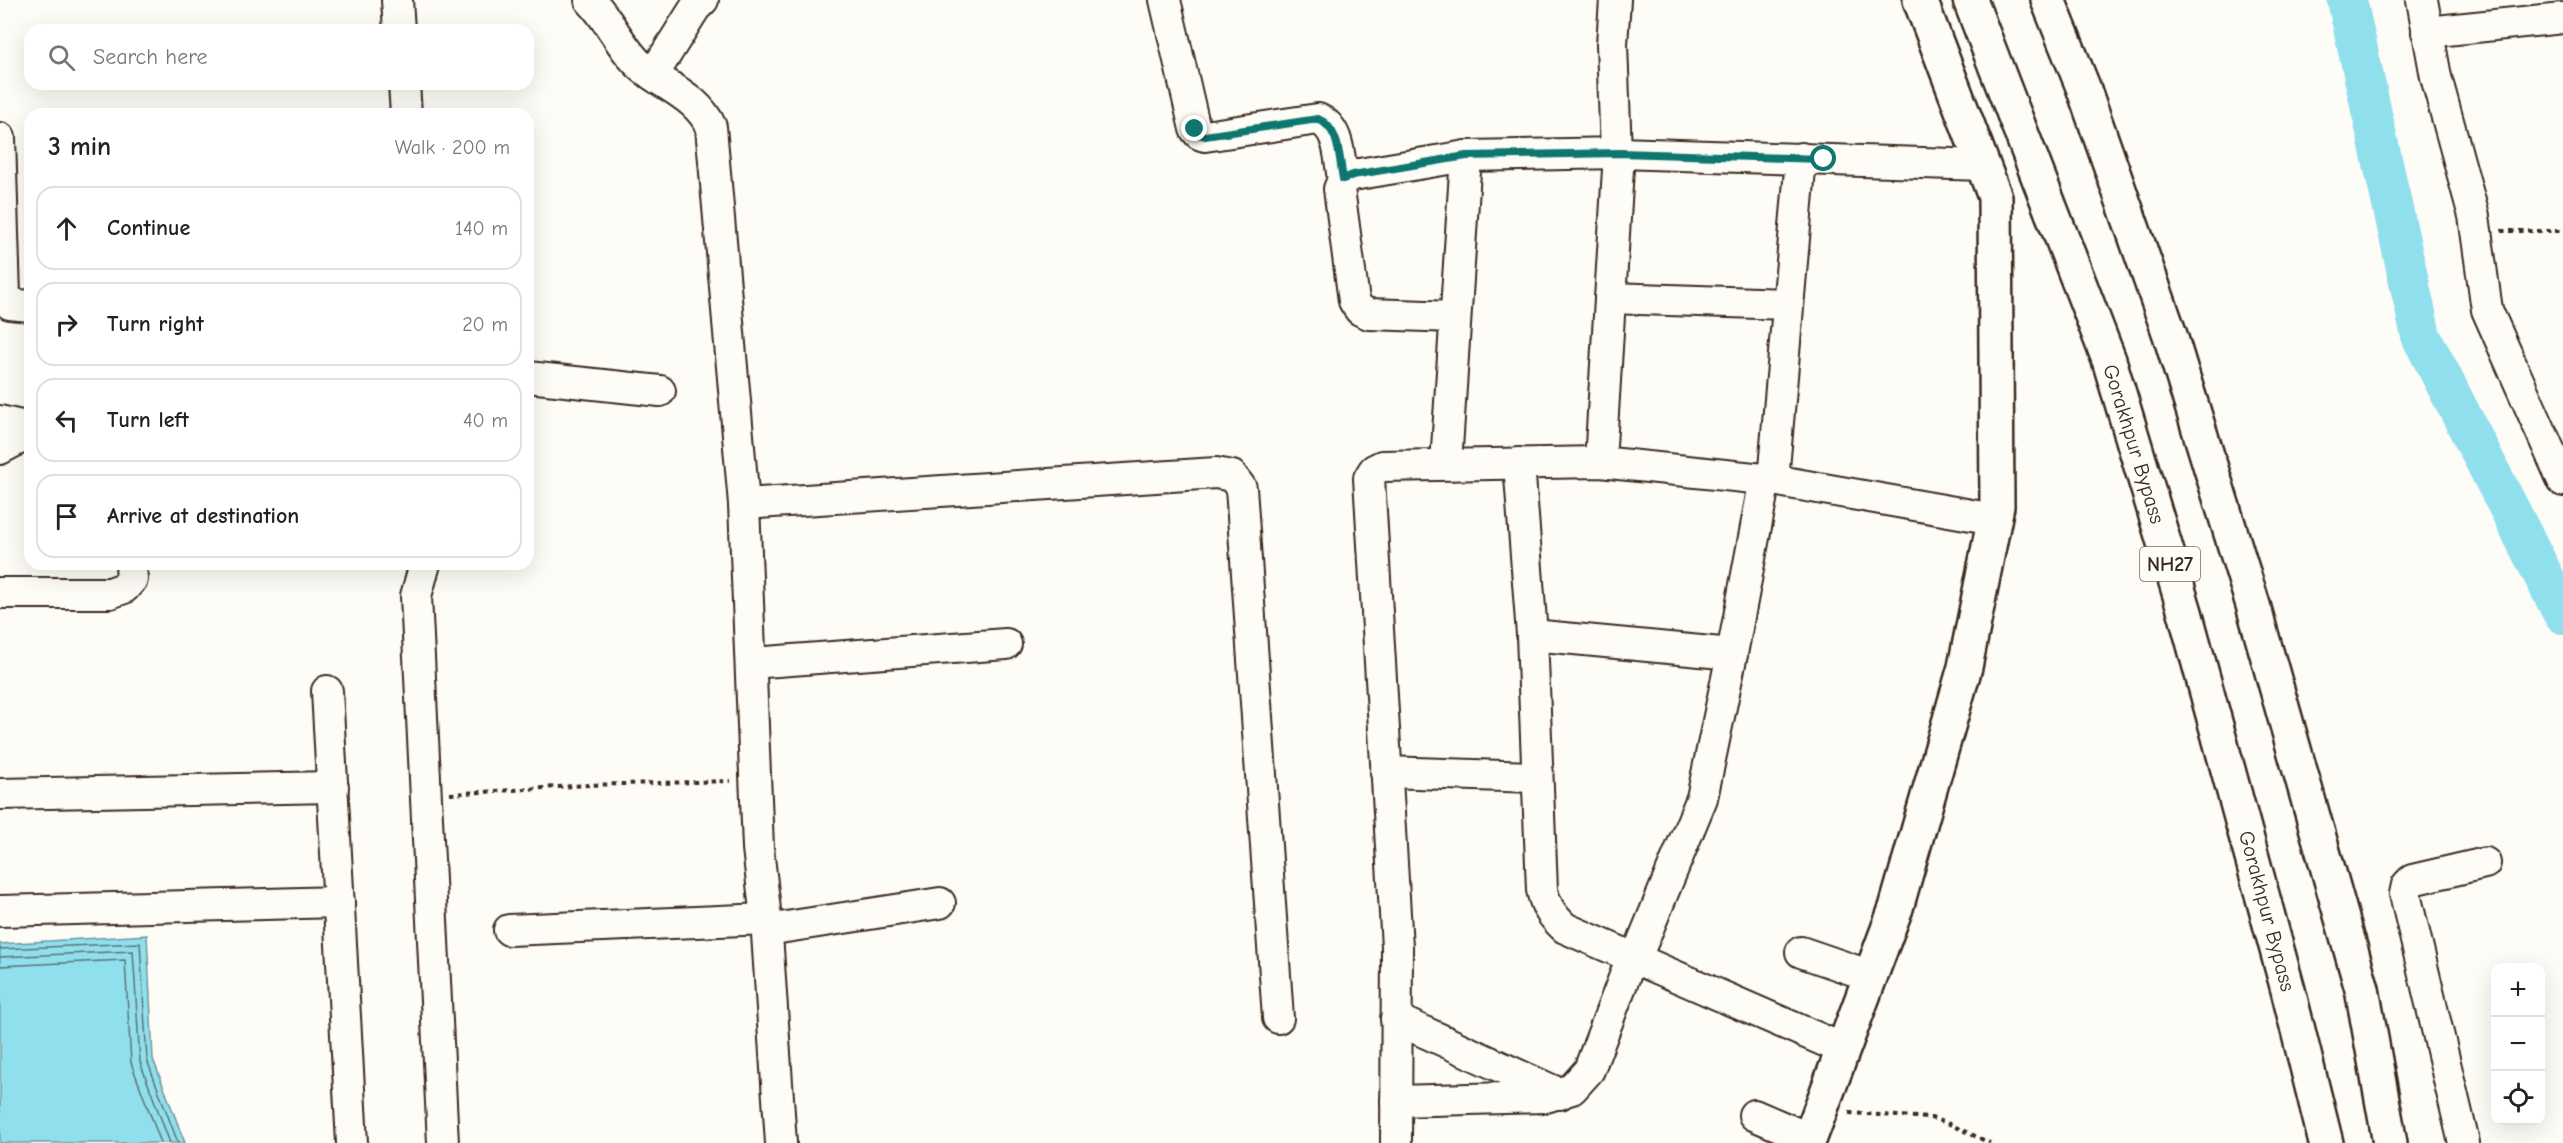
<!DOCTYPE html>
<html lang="en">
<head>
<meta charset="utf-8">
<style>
	body { margin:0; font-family:"Comic Neue",sans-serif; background:#f2f2f2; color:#222 }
	.controls { position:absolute; right:18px; bottom:18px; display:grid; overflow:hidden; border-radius:12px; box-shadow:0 6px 24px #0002 }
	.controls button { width:54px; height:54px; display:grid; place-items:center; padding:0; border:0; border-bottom:2px solid #e0e0e0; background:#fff; color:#222; font:30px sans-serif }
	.stop { position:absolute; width:18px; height:18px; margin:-14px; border:4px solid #0f766e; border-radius:50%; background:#fff }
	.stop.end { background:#0f766e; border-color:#fff; box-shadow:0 2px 6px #0008 }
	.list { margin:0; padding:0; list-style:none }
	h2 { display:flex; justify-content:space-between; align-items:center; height:78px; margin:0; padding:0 24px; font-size:26px }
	h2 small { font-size:20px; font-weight:400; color:#767676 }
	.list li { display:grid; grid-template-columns:39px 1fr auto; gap:18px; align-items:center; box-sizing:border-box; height:84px; margin:0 12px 12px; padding:0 12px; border:2px solid #e0e0e0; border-radius:18px }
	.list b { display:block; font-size:22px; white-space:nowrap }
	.list em { font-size:20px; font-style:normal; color:#767676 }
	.icon { flex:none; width:33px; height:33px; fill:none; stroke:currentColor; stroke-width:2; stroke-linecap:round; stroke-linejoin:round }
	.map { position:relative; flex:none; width:2563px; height:1143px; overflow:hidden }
	.search { position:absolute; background:#fff; box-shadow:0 6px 24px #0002; left:24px; top:24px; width:510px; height:66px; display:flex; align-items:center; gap:15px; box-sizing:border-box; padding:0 21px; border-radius:18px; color:#767676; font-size:22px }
	.panel { position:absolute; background:#fff; box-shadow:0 6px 24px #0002; left:24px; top:108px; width:510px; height:462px; border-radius:18px }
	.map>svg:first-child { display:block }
	.water { fill:#90dfed; stroke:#6e979a; stroke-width:1.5 }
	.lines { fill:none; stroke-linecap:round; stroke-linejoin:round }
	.shore { stroke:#5d7271; stroke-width:1.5 }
	.river { stroke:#90dfed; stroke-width:40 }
	.minor-casing { stroke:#3b2a1e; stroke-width:34 }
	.major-casing { stroke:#3b2a1e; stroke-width:38 }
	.highway-casing { stroke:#3b2a1e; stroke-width:38 }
	.path { stroke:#3b2a1e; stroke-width:4; stroke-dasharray:4.5 4.5; stroke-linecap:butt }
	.minor { stroke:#fdfcf7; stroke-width:30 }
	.major { stroke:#fdfcf7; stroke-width:33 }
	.highway { stroke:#fdfcf7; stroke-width:33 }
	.route { stroke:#0f766e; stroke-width:8 }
	.labels { text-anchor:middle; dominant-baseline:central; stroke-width:4.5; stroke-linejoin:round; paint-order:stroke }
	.shield { fill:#fdfcf7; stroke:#75695f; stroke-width:1.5 }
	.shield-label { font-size:20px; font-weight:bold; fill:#3b2a1e }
	.street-label { font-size:21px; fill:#3b2a1e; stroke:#fdfcf7 }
</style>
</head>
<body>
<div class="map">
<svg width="2563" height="1143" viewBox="0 0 2563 1143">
	<rect width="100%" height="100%" fill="#fdfcf7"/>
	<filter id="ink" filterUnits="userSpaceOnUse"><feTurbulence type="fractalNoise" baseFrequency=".0167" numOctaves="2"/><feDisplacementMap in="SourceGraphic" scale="12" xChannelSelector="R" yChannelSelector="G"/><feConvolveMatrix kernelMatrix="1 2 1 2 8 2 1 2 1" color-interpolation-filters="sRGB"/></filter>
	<g filter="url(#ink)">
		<polygon class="water" points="147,935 153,1059 185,1143 0,1143 0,944"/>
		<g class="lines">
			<g class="shore">
				<polyline points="0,949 140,943 147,1060 178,1143"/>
				<polyline points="0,957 133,951 140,1062 170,1143"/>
				<polyline points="0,966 125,960 131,1063 161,1143"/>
			</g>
			<polyline class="river" points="2347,0 2421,336 2563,614"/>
			<g class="minor-casing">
				<g id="minor">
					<polyline points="397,0 399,30"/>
					<path d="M590 0C610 20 621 49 642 67 666 87 698 97 711 127L744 504 758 848 766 919 781 1143"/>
					<path d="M1165 0 1195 129 1199 134 1205 136 1318 119C1340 128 1339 158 1343 179"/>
					<polyline points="1615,0 1612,44 1616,153"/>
					<polyline points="2422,0 2436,77 2474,216 2487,310 2563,481"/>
					<polyline points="2427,32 2563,18"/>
					<polyline points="653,75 695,8 703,0"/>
					<polyline points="404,84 406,114"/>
					<polyline points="0,138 5,296 10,304 30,306"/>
					<polyline points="1610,298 1788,304"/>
					<polyline points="1455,317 1369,314 1360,310 1354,301 1339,189 1343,179 1353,175 1466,156 1619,153 1983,165"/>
					<polyline points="528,377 660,391"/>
					<polyline points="0,421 30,428"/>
					<polyline points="0,449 30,433"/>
					<polyline points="1600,462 1619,153"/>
					<path d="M1519 463 1532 635 1542 890C1546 907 1552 916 1565 928L1843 1049"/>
					<polyline points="1446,464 1466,156"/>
					<polyline points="1773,480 1801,158"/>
					<polyline points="744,504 1216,473 1232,476 1241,488 1278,1018"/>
					<polyline points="425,564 416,596 443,1143"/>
					<polyline points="0,593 110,593 124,588 132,579 131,564"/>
					<polyline points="1532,635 1732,654"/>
					<polyline points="751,663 1006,644"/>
					<polyline points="327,691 352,1143"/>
					<polyline points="1386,772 1536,777"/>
					<polyline points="0,794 333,787"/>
					<polyline points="0,911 339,902"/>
					<polyline points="509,930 766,919"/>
					<polyline points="767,930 940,903"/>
					<polyline points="1801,952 1871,976"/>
					<polyline points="1636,958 1702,798 1732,654 1765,479"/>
					<polyline points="1396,1019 1560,1094"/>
					<polyline points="1396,1101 1546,1097 1572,1089 1589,1070 1632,957"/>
					<polyline points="1754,1115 1810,1139"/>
					<polyline points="1396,1143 1397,947 1369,478 1374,470 1382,466 1600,462 1773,480 1994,519"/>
					<polyline points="2464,1143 2405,894 2407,885 2412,880 2485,863"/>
				</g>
			</g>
			<g class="major-casing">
				<polyline id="major" points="1808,1143 1896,908 1965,667 1997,506 1995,197 1920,0"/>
			</g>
			<g class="highway-casing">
				<g id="highway">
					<polyline points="1970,0 2109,360 2185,612 2288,990 2326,1143"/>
					<polyline points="2048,0 2083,87 2170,335 2253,605 2362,989 2390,1143"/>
				</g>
			</g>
			<g class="path">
				<polyline points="2501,231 2563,231"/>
				<polyline points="450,794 589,785 730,781"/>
				<polyline points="1849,1113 1931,1118 1947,1123 1990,1143"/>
			</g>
			<use href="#minor" class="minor"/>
			<use href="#major" class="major"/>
			<use href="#highway" class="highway"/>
		</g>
	</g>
	<g class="lines" filter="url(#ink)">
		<path class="route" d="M1195 129 1199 134 1205 136 1318 119C1340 128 1339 158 1343 179L1353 175 1466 156 1619 153 1824 159"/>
	</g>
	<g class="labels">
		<rect class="shield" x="2140" y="547" width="60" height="34" rx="4.5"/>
		<g class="shield-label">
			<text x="2170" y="564">NH27</text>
		</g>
		<g class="street-label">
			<text transform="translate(2134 444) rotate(73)">Gorakhpur Bypass</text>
			<text transform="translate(2267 911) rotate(75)">Gorakhpur Bypass</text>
		</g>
	</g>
</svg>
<div class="controls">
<button>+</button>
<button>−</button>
<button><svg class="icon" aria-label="locate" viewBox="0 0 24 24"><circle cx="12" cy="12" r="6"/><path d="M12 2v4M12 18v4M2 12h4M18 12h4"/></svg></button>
</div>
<div class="stop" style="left:1824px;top:159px"></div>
<div class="stop end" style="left:1195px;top:129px"></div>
<div class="search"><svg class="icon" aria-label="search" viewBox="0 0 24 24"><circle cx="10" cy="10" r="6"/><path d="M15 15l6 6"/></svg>Search here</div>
<section class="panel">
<h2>3 min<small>Walk · 200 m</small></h2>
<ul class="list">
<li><svg class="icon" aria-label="ahead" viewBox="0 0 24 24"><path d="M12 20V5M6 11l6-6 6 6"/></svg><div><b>Continue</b></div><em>140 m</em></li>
<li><svg class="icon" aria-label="right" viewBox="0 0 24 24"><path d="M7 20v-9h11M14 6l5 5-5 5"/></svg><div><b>Turn right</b></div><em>20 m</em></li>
<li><svg class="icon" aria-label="left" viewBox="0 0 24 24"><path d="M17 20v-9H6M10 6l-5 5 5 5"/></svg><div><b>Turn left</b></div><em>40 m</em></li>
<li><svg class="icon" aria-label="arrive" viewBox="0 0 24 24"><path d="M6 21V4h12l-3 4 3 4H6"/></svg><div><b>Arrive at destination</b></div></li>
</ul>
</section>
</div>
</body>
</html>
